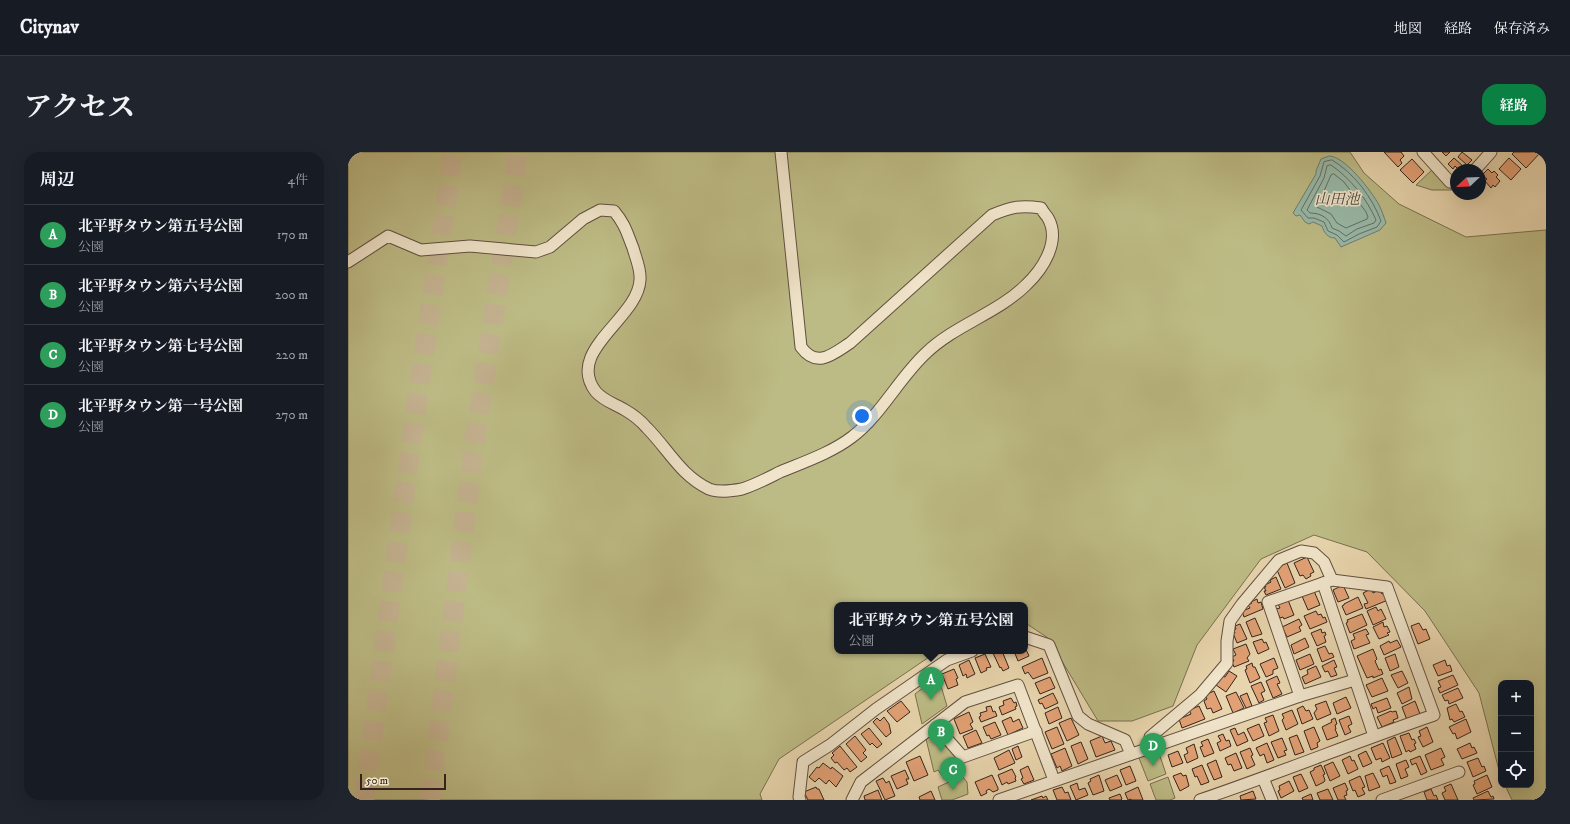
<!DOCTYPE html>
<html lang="ja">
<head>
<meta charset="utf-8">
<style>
	body { margin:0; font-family:"IM FELL DW Pica","Noto Serif JP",serif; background:#20242c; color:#f1f3f6 }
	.controls { position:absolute; right:12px; bottom:12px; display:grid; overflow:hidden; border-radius:8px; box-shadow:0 4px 16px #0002 }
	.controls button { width:36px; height:36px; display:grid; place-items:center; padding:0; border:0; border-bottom:1px solid #363941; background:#171b24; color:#f1f3f6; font:20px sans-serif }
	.compass { position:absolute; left:1102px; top:12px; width:36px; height:36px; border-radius:50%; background:#171b24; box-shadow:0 4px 16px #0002; rotate:247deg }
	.scale { position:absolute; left:12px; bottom:10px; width:86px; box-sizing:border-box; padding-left:4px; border:2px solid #34241d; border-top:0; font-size:11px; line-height:14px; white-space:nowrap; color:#34241d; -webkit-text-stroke:3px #f0e4ca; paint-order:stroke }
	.you { position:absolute; left:514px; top:264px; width:14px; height:14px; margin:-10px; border:3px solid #fff; border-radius:50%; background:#1a73e8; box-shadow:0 0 0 6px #1a73e833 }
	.badge { display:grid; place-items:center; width:26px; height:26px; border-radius:50%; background:#0b8043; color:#fff; font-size:13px; font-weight:700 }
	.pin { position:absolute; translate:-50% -33px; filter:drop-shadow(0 1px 2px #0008) }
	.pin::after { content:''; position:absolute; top:21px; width:14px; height:12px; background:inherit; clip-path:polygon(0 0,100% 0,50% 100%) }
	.popup { position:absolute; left:486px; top:450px; width:194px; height:52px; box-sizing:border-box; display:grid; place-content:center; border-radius:8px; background:#171b24; filter:drop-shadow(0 1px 3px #0005); font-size:13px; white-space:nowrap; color:#9ea1a6 }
	.popup b { font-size:15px; color:#f1f3f6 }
	.popup::after { content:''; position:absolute; left:50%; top:100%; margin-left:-8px; border:8px solid transparent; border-top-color:#171b24 }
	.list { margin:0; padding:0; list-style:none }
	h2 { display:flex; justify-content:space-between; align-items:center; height:52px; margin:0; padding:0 16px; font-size:17px }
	h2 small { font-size:13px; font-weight:400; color:#9ea1a6 }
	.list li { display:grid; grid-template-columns:26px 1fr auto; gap:12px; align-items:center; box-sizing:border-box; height:60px; padding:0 16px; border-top:1px solid #363941 }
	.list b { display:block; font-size:15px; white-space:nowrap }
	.list p { margin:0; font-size:13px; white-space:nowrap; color:#9ea1a6 }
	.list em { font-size:13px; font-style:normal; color:#9ea1a6 }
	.icon { flex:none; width:22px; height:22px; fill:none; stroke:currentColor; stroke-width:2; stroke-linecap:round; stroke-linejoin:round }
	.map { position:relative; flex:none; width:1198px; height:648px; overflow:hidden; border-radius:16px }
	header { display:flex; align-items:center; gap:24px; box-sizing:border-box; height:56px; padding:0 20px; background:#171b24; border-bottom:1px solid #363941 }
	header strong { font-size:19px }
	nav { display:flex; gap:22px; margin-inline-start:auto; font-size:14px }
	.intro { display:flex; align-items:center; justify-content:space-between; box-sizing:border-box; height:96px; padding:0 24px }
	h1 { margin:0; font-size:28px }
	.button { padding:10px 18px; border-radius:16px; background:#0b8043; color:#fff; font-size:14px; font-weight:700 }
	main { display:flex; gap:24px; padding:0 24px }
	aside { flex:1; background:#171b24; border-radius:16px; box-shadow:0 4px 16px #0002 }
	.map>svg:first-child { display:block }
	.green { fill:#bdbb85; stroke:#787051 }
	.water { fill:#98b9a8; stroke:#707d70 }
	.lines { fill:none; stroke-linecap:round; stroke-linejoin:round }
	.shore { stroke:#666e62; stroke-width:1 }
	.building { fill:#e2a175; stroke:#34241d }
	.motorway-tunnel { stroke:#c4b290; stroke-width:20; stroke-dasharray:20 10; stroke-linecap:butt }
	.minor-casing { stroke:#615041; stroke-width:13 }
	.minor { stroke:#f0e4ca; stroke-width:11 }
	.labels { text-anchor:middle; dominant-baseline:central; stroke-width:3.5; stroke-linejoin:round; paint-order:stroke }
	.water-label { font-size:15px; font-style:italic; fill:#4d4940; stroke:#f0e4ca }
</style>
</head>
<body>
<header>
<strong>Citynav</strong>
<nav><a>地図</a><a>経路</a><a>保存済み</a></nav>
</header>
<div class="intro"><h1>アクセス</h1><a class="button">経路</a></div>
<main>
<aside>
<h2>周辺<small>4件</small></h2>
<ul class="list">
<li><span class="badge" style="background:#2e9e5b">A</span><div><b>北平野タウン第五号公園</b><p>公園</p></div><em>170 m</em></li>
<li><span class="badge" style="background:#2e9e5b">B</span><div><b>北平野タウン第六号公園</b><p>公園</p></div><em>200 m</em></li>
<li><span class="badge" style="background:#2e9e5b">C</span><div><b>北平野タウン第七号公園</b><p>公園</p></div><em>220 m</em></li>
<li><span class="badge" style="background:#2e9e5b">D</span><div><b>北平野タウン第一号公園</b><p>公園</p></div><em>270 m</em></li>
</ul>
</aside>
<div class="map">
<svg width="1198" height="648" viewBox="0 0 1198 648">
	<rect width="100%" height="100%" fill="#e8d5ad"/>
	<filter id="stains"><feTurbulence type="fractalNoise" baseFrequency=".005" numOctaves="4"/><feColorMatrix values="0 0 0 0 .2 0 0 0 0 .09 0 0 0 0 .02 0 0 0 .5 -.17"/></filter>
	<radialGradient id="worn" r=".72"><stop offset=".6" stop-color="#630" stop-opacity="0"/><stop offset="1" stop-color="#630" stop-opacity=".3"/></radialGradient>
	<g class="green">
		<polygon points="0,0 1002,0 1016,21 1051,52 1118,85 1198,78 1198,648 1164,648 1157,633 1183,633 1183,531 1153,531 1153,626 1131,541 1077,459 1019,400 966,383 913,407 849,493 825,554 784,569 750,569 700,486 679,472 677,473 677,453 489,453 489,499 590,499 431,607 412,642 414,648 0,648"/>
		<polygon points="1085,17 1104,38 1084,38 1068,33"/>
		<polygon points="590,524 599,554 574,572 567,542"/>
		<polygon points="585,582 593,583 613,613 616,620 597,628 590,618 586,620 578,587"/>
		<polygon points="810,598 818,622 800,629 791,606"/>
		<polygon points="614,624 619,630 620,642 604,648 594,648 590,635"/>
		<polygon points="820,625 827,646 822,648 808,648 802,632"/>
	</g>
	<path class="water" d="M981 4C997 4 1024 40 1031 53 1034 59 1036 65 1038 71L1032 78 993 95 987 86C979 86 976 80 974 74L965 70 961 72 957 70 952 63 948 64 945 61 968 22V19L973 7Z"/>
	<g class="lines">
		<g class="shore">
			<path d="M984 8C1006 21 1024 45 1033 69L1029 75 1011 82 996 90 989 83 980 79 976 70 966 66H960L953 58 972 24 976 10Z"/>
			<path d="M983 13C1002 26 1019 47 1028 68L1026 71 1009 77 998 84 991 79 984 76C981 66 973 61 962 61L959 58 976 26 979 14Z"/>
			<polygon points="986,22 996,30 1018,60 1020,65 1019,67 998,76 989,71 983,62 969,55 983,23"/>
		</g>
	</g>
	<g class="building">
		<polygon points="1036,0 1053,0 1056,4 1052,8 1054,11 1050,15"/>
		<polygon points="1094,0 1102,0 1098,4"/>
		<polygon points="1114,0 1124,8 1119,13 1110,5"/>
		<polygon points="1166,0 1192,0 1192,1 1178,16 1164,2"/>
		<polygon points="1106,6 1115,14 1111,18 1107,14 1105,17 1100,12"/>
		<polygon points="1161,6 1173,17 1163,28 1151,17"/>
		<polygon points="1064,7 1076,20 1065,31 1052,18"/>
		<polygon points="1140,17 1144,21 1146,19 1150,23 1148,25 1152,29 1147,35 1145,33 1143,36 1137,29 1139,27 1134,23"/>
		<polygon points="959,405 966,420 962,422 963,424 958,427 955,423 952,424 946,411"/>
		<polygon points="939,411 947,431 937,436 928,416"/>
		<polygon points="928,425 933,437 918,443 916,439 918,439 916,435 918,435 917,433 923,430 922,428"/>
		<polygon points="995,433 1001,446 990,450 985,438"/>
		<polygon points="1023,437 1025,441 1029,439 1030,440 1032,439 1034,442 1037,441 1040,448 1018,457 1016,452 1020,451 1015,441"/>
		<polygon points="966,439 972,453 960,458 954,444"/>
		<polygon points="1010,445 1015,456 998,463 994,454 996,453 996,452"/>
		<polygon points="909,447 910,451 913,450 915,457 896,465 894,459 902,456 900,453 904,451 903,450"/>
		<polygon points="940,448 946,463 936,467 935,465 932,466 928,457 932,456 930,452"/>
		<polygon points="1028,455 1030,459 1033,457 1038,467 1025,473 1019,459"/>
		<polygon points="968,459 970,463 973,462 975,466 977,465 979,470 962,477 956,464"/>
		<polygon points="1014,462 1019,473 1002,481 998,471 1000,470 999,468"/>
		<polygon points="907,466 914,482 904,485 898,470"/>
		<polygon points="951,467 954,473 951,475 953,479 939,485 934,475"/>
		<polygon points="1035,470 1036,475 1039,474 1042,480 1039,481 1041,483 1031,487 1025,475"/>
		<polygon points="1071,471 1075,478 1078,477 1082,487 1070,492 1063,474"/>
		<polygon points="892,472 899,487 889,491 885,481 887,481 886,478 888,477 887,474"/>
		<polygon points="973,477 974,481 977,480 978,483 976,484 978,490 969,494 963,481"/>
		<polygon points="1018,477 1021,482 1018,483 1022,491 1006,497 1003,489 1007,487 1005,482"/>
		<polygon points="957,486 961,495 946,502 943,493"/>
		<polygon points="914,487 916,491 918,490 921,497 910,502 905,490"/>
		<polygon points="1049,488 1053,495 1036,503 1032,494 1041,489 1042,491"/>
		<polygon points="898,492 902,502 899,506 901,509 886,515 884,510 886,509 884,505 888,503 885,497"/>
		<polygon points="977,494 981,502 984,501 986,505 974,510 969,497"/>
		<polygon points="677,495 681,504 670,509 666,499 677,499"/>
		<polygon points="1025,497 1029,507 1027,509 1031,518 1033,517 1035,522 1025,526 1025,524 1019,526 1009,504"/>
		<polygon points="650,499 654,499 661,516 655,519 653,515 652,516 645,501"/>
		<polygon points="637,502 643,515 638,516 639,518 633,521 627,506"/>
		<polygon points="962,502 966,512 952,518 948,508"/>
		<polygon points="1047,502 1051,515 1042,519 1037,506"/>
		<polygon points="694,506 700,521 685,527 680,520 677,522 674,515"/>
		<polygon points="926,506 930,516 925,518 925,522 918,525 912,512"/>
		<polygon points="621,508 627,522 619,526 618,522 615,524 611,513"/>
		<polygon points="986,508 989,515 986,516 989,523 983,525 980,519 977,520 974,514"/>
		<polygon points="1097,508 1099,514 1102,513 1104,519 1090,524 1085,513"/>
		<polygon points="904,511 905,515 907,515 912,526 902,531 897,518 899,517 898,514"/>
		<polygon points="968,514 973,525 957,532 954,525 960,522 959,518"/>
		<polygon points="606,517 610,526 608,527 610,533 600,537 594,522"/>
		<polygon points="881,519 889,524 878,540 868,533 874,524 877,525"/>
		<polygon points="1054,519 1060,531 1050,536 1043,523"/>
		<polygon points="1105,523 1110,533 1092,541 1090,536 1093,535 1090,529"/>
		<polygon points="929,524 932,531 929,532 934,542 925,546 918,529"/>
		<polygon points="702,525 707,536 692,542 687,531"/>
		<polygon points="1034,526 1040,539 1024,545 1018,533"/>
		<polygon points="913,530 917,539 913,541 916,548 911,551 903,534"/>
		<polygon points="1061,535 1064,547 1054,552 1049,541"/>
		<polygon points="1110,536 1115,546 1101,552 1100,548 1097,549 1094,543"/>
		<polygon points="866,539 874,557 865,561 863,556 859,557 856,549 859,547 857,543"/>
		<polygon points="888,540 896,556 885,561 878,544"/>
		<polygon points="705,541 710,551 697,557 694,551 692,552 690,548"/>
		<polygon points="899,541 904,554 898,556 892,544"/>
		<polygon points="998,545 1003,556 989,562 985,551"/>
		<polygon points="663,546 666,551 668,550 669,554 667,555 668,557 654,563 651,555 656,553 655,549"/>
		<polygon points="1039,546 1043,556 1030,561 1028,555 1025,557 1023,552"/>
		<polygon points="553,549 562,560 549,570 539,559"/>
		<polygon points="978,549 983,562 969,568 966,561 969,557 967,553"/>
		<polygon points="1067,549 1072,562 1059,568 1054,555"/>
		<polygon points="1108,552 1112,560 1114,559 1117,565 1106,570 1104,567 1102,568 1099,556"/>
		<polygon points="643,554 645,560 647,559 649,564 633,570 631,565 633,564 632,561 639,559 638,555"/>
		<polygon points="851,554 857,567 834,576 831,567 843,562 841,558"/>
		<polygon points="955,554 958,559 961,558 965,567 954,572 949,557"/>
		<polygon points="710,555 714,566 701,572 697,561"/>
		<polygon points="944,558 950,572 938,578 934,568 936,566 934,562"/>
		<polygon points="1043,559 1044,560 1048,559 1050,566 1045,568 1046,570 1034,575 1029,565"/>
		<polygon points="621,560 625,570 622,572 625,577 612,582 606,567"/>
		<polygon points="925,563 931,579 921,584 916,571 919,570 917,566"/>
		<polygon points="1001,564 1004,572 1000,574 1003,580 997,583 991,568"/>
		<polygon points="536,565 541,572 543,581 538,585 525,570 529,566 532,569"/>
		<polygon points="663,565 665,570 671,567 675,576 660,583 654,569"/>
		<polygon points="723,566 731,583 719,589 711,571"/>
		<polygon points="987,566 989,572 987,573 988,577 987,577 990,584 979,588 974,575 984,570 983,568"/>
		<polygon points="1118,567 1123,580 1109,587 1107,581 1105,582 1101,575"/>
		<polygon points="647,570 653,583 643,587 641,583 639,584 635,575"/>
		<polygon points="911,572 916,584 905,589 899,577"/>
		<polygon points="709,575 716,592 704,597 697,580"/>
		<polygon points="966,575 972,589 969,591 970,595 963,598 956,579"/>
		<polygon points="1079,575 1085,590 1075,595 1070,585 1073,584 1071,579"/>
		<polygon points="521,576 534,592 529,596 524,591 522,593 513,582"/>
		<polygon points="887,576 890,583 896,580 900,589 889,594 882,578"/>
		<polygon points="628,578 634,591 620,596 615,584"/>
		<polygon points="1061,581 1064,588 1066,587 1068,591 1066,592 1068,597 1062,600 1061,598 1058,600 1052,584"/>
		<polygon points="875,582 878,589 881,588 883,594 872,599 869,591 873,589 870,584"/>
		<polygon points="949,583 956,600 947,603 941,586"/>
		<polygon points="507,584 518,598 515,601 519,605 513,610 498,592"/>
		<polygon points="754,584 757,591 763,589 767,598 748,605 742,589"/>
		<polygon points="1047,585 1054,602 1044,606 1039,589"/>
		<polygon points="934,586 939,598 936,599 938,603 930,606 923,590"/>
		<polygon points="860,587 866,601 856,605 852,595 855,594 853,590"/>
		<polygon points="733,590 740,607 730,612 723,594"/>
		<polygon points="919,591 926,608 919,611 916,602 912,604 908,596"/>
		<polygon points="1035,591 1042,606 1034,610 1033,606 1028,608 1023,596"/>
		<polygon points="1122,591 1124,596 1126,595 1129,601 1114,607 1109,597"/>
		<polygon points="846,592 850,606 839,611 836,603 840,601 838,596"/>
		<polygon points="492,594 509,615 502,620 499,616 496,618 489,610 487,611 483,606 486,603 484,601"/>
		<polygon points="670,594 674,605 668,608 664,597"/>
		<polygon points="717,596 724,614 714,619 712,614 709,616 703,602"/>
		<polygon points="902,596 905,603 903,604 907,613 899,617 892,600"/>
		<polygon points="1093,596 1097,605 1093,607 1096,613 1083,618 1077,603"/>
		<polygon points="661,598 667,611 651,618 646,606"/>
		<polygon points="830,599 835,611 824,615 820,603"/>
		<polygon points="1018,599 1024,611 1015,615 1010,603"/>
		<polygon points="888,601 894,616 886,619 883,612 880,613 877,606"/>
		<polygon points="572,604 580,623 566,629 558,610"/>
		<polygon points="1002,604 1004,609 1006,608 1010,617 1000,622 994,608"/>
		<polygon points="1072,604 1079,620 1073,623 1068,611 1064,613 1062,608"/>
		<polygon points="1130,606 1134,615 1136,614 1138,619 1125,625 1119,610"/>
		<polygon points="868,608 874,625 866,628 859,612"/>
		<polygon points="1058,608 1061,615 1057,617 1060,624 1053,627 1048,612"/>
		<polygon points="985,610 992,624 982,629 976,614"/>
		<polygon points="475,611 483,617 484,615 495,624 488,635 481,628 478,632 471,626 467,630 461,625 469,615 471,616"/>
		<polygon points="854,613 861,630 853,633 849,624 847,625 844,617"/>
		<polygon points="973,613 977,622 975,623 977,628 976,630 968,634 962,620 966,618 966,616"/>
		<polygon points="680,614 686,628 676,632 673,627 675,626 672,618"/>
		<polygon points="782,614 788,629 778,633 772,618"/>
		<polygon points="1041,614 1048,630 1042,632 1039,623 1035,625 1032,618"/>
		<polygon points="664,617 668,625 667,626 668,629 660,632 659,630 654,633 650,623"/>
		<polygon points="557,618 561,627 558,627 560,632 549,637 543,624"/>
		<polygon points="833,621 835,624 838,623 841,634 832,639 825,624"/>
		<polygon points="1025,621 1032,635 1021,639 1017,624"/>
		<polygon points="953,622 960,636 951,640 945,625"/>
		<polygon points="644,623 650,636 650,638 645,640 641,637 638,639 639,641 633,644 627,630"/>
		<polygon points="751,623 756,639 745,643 740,631 743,629 742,627"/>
		<polygon points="769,623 774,634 762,639 757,628"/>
		<polygon points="1139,623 1144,635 1129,642 1125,633 1127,632 1126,629"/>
		<polygon points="1012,624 1017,635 1014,636 1017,642 1010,645 1007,638 1005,639 1001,629"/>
		<polygon points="535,626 538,631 541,629 547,644 537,648 528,629"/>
		<polygon points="941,629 946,639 933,646 930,639 932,638 931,634"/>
		<polygon points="729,631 731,638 737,636 740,643 728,648 722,634"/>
		<polygon points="997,631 1000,638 998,639 999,643 996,644 998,648 990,648 985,636"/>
		<polygon points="1103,632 1110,648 1097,648 1094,641 1098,639 1096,635"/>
		<polygon points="468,635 469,637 471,637 476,648 460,648 456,640"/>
		<polygon points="714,635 717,641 720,640 723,648 709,648 705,638"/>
		<polygon points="790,635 795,648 783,648 783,647 780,648 777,641"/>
		<polygon points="980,637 985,648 972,648 969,641"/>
		<polygon points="1083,637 1086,644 1088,643 1090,648 1079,648 1076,640"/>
		<polygon points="530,638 534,648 517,648 516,644"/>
		<polygon points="583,639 587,648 572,648 571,645"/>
		<polygon points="905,639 908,647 893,648 892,644"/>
		<polygon points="1140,639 1143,645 1145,644 1146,647 1126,648 1125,646"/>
		<polygon points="772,642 774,647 773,648 762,648 761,646"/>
		<polygon points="963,642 965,648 955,648 954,646"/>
		<polygon points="694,644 695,646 698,644 700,648 683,648"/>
	</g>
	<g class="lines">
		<g class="motorway-tunnel">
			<polyline points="16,648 63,290 105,0"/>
			<polyline points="82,648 125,302 170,0"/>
		</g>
		<g class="minor-casing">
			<g id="minor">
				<polyline points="1075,0 1102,30 1108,28"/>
				<polyline points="1127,18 1143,0"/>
				<path d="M0 110 40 84 73 98 122 94 188 100 202 95 235 67 252 58 266 59C277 72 279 81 285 96 288 107 293 117 292 128 290 167 216 199 248 240 256 249 267 252 277 258 284 262 293 269 299 276 320 297 333 324 361 337 371 341 383 339 394 337 407 333 420 326 432 320 456 310 483 301 504 285 533 263 551 226 578 201 607 173 650 161 678 133 695 117 713 89 700 66 698 63 695 60 693 56 672 53 663 55 644 63L502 191C485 202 469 217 453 195L433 0"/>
				<polyline points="975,431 1026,584"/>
				<polyline points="677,485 701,493 730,564 740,572 777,588 783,602"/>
				<polyline points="587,573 615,605 688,579"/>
				<polyline points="802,595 802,585 852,543 879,511 879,489 882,469 894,452 931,408 953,399 966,401 976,410 984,428"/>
				<polyline points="915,626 924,648"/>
				<polyline points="452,648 451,645 455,610 482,593 528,557 599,508 624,499"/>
				<polyline points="504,648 513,630 617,550 670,533 706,628"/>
				<polyline points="651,648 952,544 1007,528"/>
				<path d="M852 648C931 621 1008 590 1086 563L1039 435 984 428 920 450 952 544"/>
				<polyline points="1034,648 1111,620"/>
			</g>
		</g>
		<use href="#minor" class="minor"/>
	</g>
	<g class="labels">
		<g class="water-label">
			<text x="989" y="47">山田池</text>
		</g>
	</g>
	<rect width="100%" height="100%" filter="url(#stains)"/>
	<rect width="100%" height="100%" fill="url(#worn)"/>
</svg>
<div class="controls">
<button>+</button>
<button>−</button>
<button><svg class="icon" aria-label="locate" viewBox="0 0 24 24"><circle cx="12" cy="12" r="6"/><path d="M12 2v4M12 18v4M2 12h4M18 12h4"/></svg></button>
</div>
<svg class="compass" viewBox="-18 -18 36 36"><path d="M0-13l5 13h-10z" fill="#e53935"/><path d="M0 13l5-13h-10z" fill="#9ea1a6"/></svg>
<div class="scale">50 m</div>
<div class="you"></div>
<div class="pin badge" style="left:583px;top:548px;background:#2e9e5b">A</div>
<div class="popup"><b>北平野タウン第五号公園</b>公園</div>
<div class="pin badge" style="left:593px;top:600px;background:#2e9e5b">B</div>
<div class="pin badge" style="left:605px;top:638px;background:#2e9e5b">C</div>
<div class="pin badge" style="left:805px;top:614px;background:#2e9e5b">D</div>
</div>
</main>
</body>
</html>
